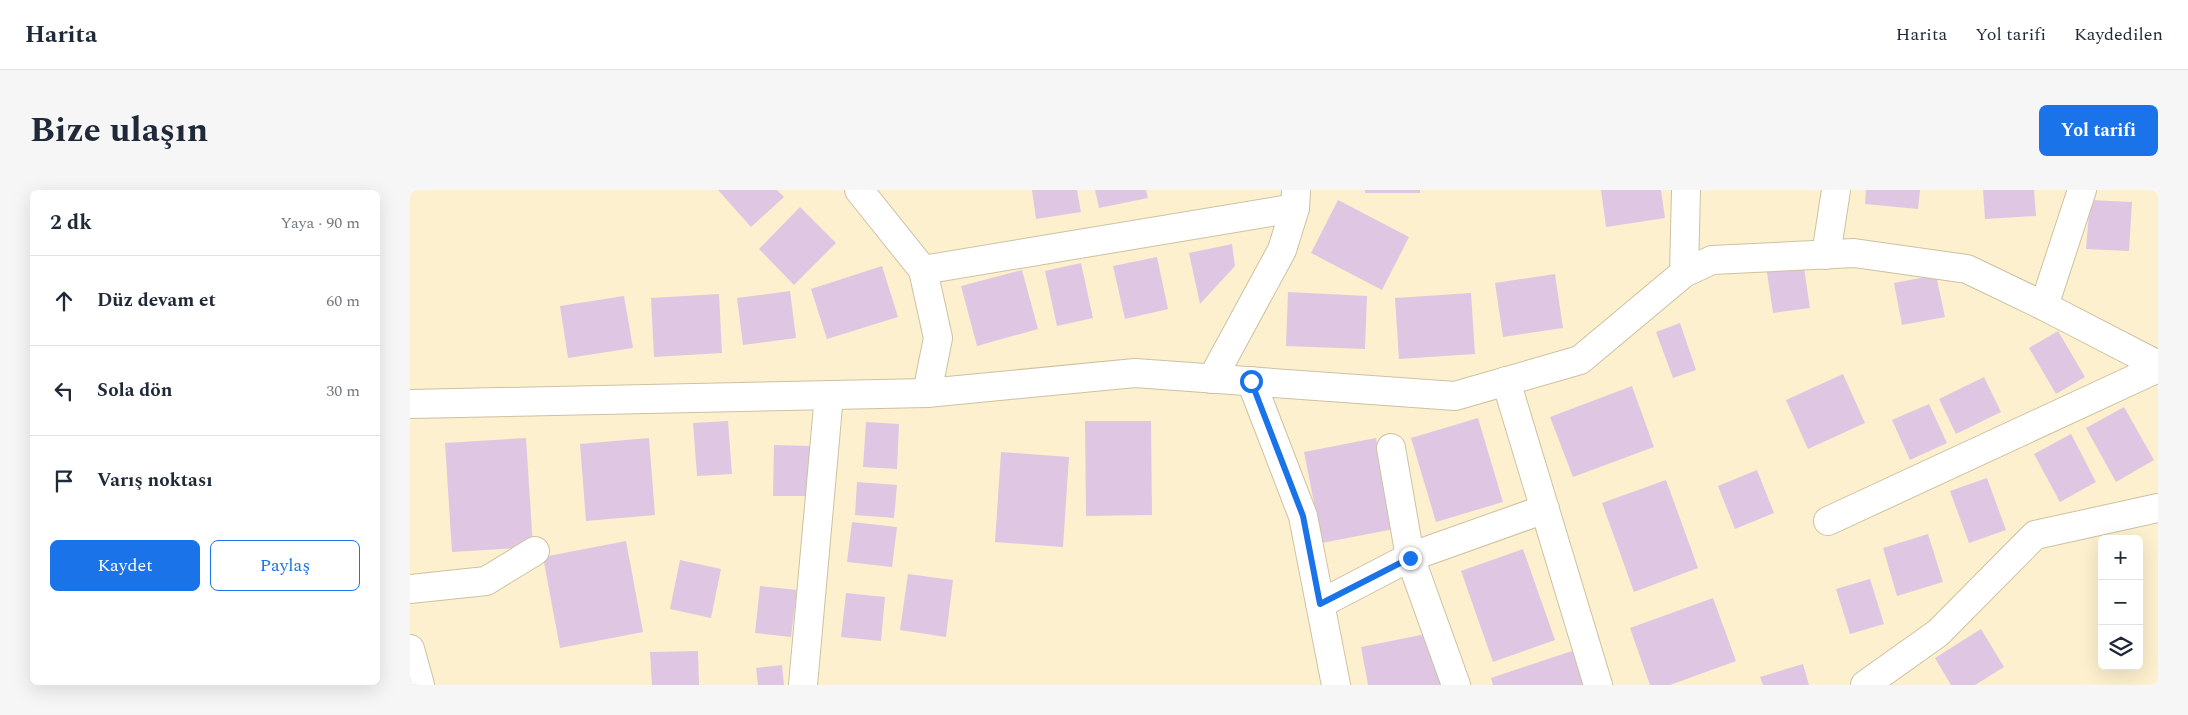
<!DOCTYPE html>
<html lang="tr">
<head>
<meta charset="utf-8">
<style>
	body { margin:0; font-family:Spectral,serif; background:#f6f6f7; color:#1f2937 }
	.controls { position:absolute; right:15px; bottom:15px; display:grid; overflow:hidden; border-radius:8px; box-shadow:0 5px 20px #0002 }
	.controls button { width:45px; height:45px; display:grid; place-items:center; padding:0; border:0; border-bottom:1px solid #e0e1e3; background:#fff; color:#1f2937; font:25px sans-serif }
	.stop { position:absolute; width:15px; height:15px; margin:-11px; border:4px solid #1a73e8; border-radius:50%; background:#fff }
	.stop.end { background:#1a73e8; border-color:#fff; box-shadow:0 1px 5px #0008 }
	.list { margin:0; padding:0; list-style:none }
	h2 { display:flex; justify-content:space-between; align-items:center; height:65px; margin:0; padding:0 20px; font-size:21px }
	h2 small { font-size:16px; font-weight:400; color:#747a83 }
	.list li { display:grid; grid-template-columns:32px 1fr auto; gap:15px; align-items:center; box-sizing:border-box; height:90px; padding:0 20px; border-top:1px solid #e0e1e3 }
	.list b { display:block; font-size:19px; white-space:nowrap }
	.list em { font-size:16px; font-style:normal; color:#747a83 }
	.actions { display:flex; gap:10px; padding:15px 20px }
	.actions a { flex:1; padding:11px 0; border:1px solid #1a73e8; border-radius:8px; text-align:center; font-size:18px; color:#1a73e8 }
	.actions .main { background:#1a73e8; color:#fff }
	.icon { flex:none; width:28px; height:28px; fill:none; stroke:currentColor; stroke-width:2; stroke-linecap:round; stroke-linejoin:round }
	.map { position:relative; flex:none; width:1748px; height:495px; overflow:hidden; border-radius:8px }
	header { display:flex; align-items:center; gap:30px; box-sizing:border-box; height:70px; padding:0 25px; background:#fff; border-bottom:1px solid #e0e1e3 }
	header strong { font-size:24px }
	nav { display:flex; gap:28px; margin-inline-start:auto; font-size:18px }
	.intro { display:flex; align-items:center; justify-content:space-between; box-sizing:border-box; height:120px; padding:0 30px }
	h1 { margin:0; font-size:35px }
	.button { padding:12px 22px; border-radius:8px; background:#1a73e8; color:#fff; font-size:18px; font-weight:700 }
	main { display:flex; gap:30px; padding:0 30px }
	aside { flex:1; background:#fff; border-radius:8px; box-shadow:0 5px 20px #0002 }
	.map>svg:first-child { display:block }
	.building { fill:#dfc7e3 }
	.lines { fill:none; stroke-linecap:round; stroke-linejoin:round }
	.minor-casing { stroke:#cdc1a1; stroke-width:30 }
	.minor { stroke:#fff; stroke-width:28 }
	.route { stroke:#1a73e8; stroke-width:6 }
</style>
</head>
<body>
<header>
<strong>Harita</strong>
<nav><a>Harita</a><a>Yol tarifi</a><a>Kaydedilen</a></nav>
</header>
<div class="intro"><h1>Bize ulaşın</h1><a class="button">Yol tarifi</a></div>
<main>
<aside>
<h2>2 dk<small>Yaya · 90 m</small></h2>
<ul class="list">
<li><svg class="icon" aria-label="ahead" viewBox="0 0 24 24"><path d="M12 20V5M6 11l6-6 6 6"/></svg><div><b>Düz devam et</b></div><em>60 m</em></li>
<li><svg class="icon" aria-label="left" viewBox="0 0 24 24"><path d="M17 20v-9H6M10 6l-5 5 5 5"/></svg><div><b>Sola dön</b></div><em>30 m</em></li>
<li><svg class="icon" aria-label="arrive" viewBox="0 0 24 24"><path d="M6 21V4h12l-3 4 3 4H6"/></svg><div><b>Varış noktası</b></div></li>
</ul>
<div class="actions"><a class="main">Kaydet</a><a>Paylaş</a></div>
</aside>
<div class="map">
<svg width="1748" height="495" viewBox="0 0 1748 495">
	<rect width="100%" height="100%" fill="#fcf0ce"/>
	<g class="building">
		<polygon points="308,0 367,0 374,7 341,37"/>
		<polygon points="622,0 667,0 671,22 626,29"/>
		<polygon points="685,0 736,0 738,8 689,18"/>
		<rect x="955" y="0" width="55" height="3"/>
		<polygon points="1191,0 1251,0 1255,28 1196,37"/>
		<polygon points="1456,0 1510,0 1508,19 1455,14"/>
		<polygon points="1573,0 1624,0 1626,26 1575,29"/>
		<polygon points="928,10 999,47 972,100 901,63"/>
		<polygon points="1680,10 1722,12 1719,61 1676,59"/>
		<polygon points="390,17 426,53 384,95 349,59"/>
		<polygon points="822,54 825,76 790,114 779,63"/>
		<polygon points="747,67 758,119 715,129 703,76"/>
		<polygon points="1393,71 1400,118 1363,123 1356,76"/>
		<polygon points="671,73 683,128 647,136 635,81"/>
		<polygon points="472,76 488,127 417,149 401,99"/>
		<polygon points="612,80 628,139 567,156 551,96"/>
		<polygon points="1145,84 1153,138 1093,147 1085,93"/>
		<polygon points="1526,85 1535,127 1492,135 1484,93"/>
		<polygon points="380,101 386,148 333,155 327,108"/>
		<polygon points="878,102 957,106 955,159 876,156"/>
		<polygon points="1061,103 1065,164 989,169 985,108"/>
		<polygon points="309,104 312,163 244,167 241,108"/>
		<polygon points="214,106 223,158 158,168 150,116"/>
		<polygon points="1270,133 1286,180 1263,188 1246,142"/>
		<polygon points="1648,141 1675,187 1646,204 1619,158"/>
		<polygon points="1433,184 1455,233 1398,259 1376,210"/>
		<polygon points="1574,187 1591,222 1546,244 1529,209"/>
		<polygon points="1222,196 1244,257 1163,287 1140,227"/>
		<polygon points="1519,214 1537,253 1500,270 1482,230"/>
		<polygon points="1714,217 1744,270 1706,292 1676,238"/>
		<polygon points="1068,228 1093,312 1026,332 1001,248"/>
		<polygon points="318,231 322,284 287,286 283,233"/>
		<polygon points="675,231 741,231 742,325 676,326"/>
		<polygon points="456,232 489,234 487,279 453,277"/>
		<polygon points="1661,244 1686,292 1650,312 1624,264"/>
		<polygon points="116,248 123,357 42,362 35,253"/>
		<polygon points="239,248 245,325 176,331 170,254"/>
		<polygon points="966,248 984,339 912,353 894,262"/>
		<polygon points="364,255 401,256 400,306 363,306"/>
		<polygon points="591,262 659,267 653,357 585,352"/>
		<polygon points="1347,280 1364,323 1325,339 1308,296"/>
		<polygon points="1577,288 1596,340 1559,353 1540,301"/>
		<polygon points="1256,290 1288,378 1224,402 1192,313"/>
		<polygon points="447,292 487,295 484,328 445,325"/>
		<polygon points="442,332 487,337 482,377 437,372"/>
		<polygon points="1518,344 1533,392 1487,406 1473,358"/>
		<polygon points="216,351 233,442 150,458 133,367"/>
		<polygon points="1113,359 1145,450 1083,472 1051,381"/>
		<polygon points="270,370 311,379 301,428 260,419"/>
		<polygon points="498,384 543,390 536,447 490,440"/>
		<polygon points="1460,389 1474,434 1440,444 1426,399"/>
		<polygon points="350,396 387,400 381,447 345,443"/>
		<polygon points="436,403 475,407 471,451 431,447"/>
		<polygon points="1303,408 1326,471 1260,495 1240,495 1220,438"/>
		<polygon points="1571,439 1594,477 1565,495 1541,495 1525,468"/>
		<polygon points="1021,443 1031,495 958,495 951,457"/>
		<polygon points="288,461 289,495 242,495 240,462"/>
		<polygon points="1162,461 1174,495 1083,495 1081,488"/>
		<polygon points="1393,474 1399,495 1353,495 1350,487"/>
		<polygon points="372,475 374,495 348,495 346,478"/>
	</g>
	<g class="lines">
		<g class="minor-casing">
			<g id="minor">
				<polyline points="449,0 513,80 528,148 517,203"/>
				<polyline points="1416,65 1426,0"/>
				<polyline points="513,80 885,18"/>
				<polyline points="1274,83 1276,0"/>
				<polyline points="1634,116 1672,0"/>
				<polyline points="802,189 872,60 885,18 886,2"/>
				<polyline points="841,191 893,326 926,495"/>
				<polyline points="1096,191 1188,495"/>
				<polyline points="0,214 517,203 725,183 1045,206 1170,170 1274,83 1302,70 1444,63 1557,79 1634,116 1748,175"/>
				<polyline points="981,258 1000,367 1046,495"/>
				<polyline points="1418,331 1748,178"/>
				<polyline points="0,399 76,391 125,361"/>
				<polyline points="910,414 1000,367 1135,319"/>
				<polyline points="0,459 10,495"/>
				<polyline points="393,495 419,205"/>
				<polyline points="1455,495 1528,443 1625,345 1748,318"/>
			</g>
		</g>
		<use href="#minor" class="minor"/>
	</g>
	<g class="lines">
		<polyline class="route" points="841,191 893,326 910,414 1000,368"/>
	</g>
</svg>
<div class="controls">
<button>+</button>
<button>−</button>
<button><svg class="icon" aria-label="layers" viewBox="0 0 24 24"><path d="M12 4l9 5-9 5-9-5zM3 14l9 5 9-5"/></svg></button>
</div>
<div class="stop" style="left:841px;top:191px"></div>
<div class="stop end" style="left:1000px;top:368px"></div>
</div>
</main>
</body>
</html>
